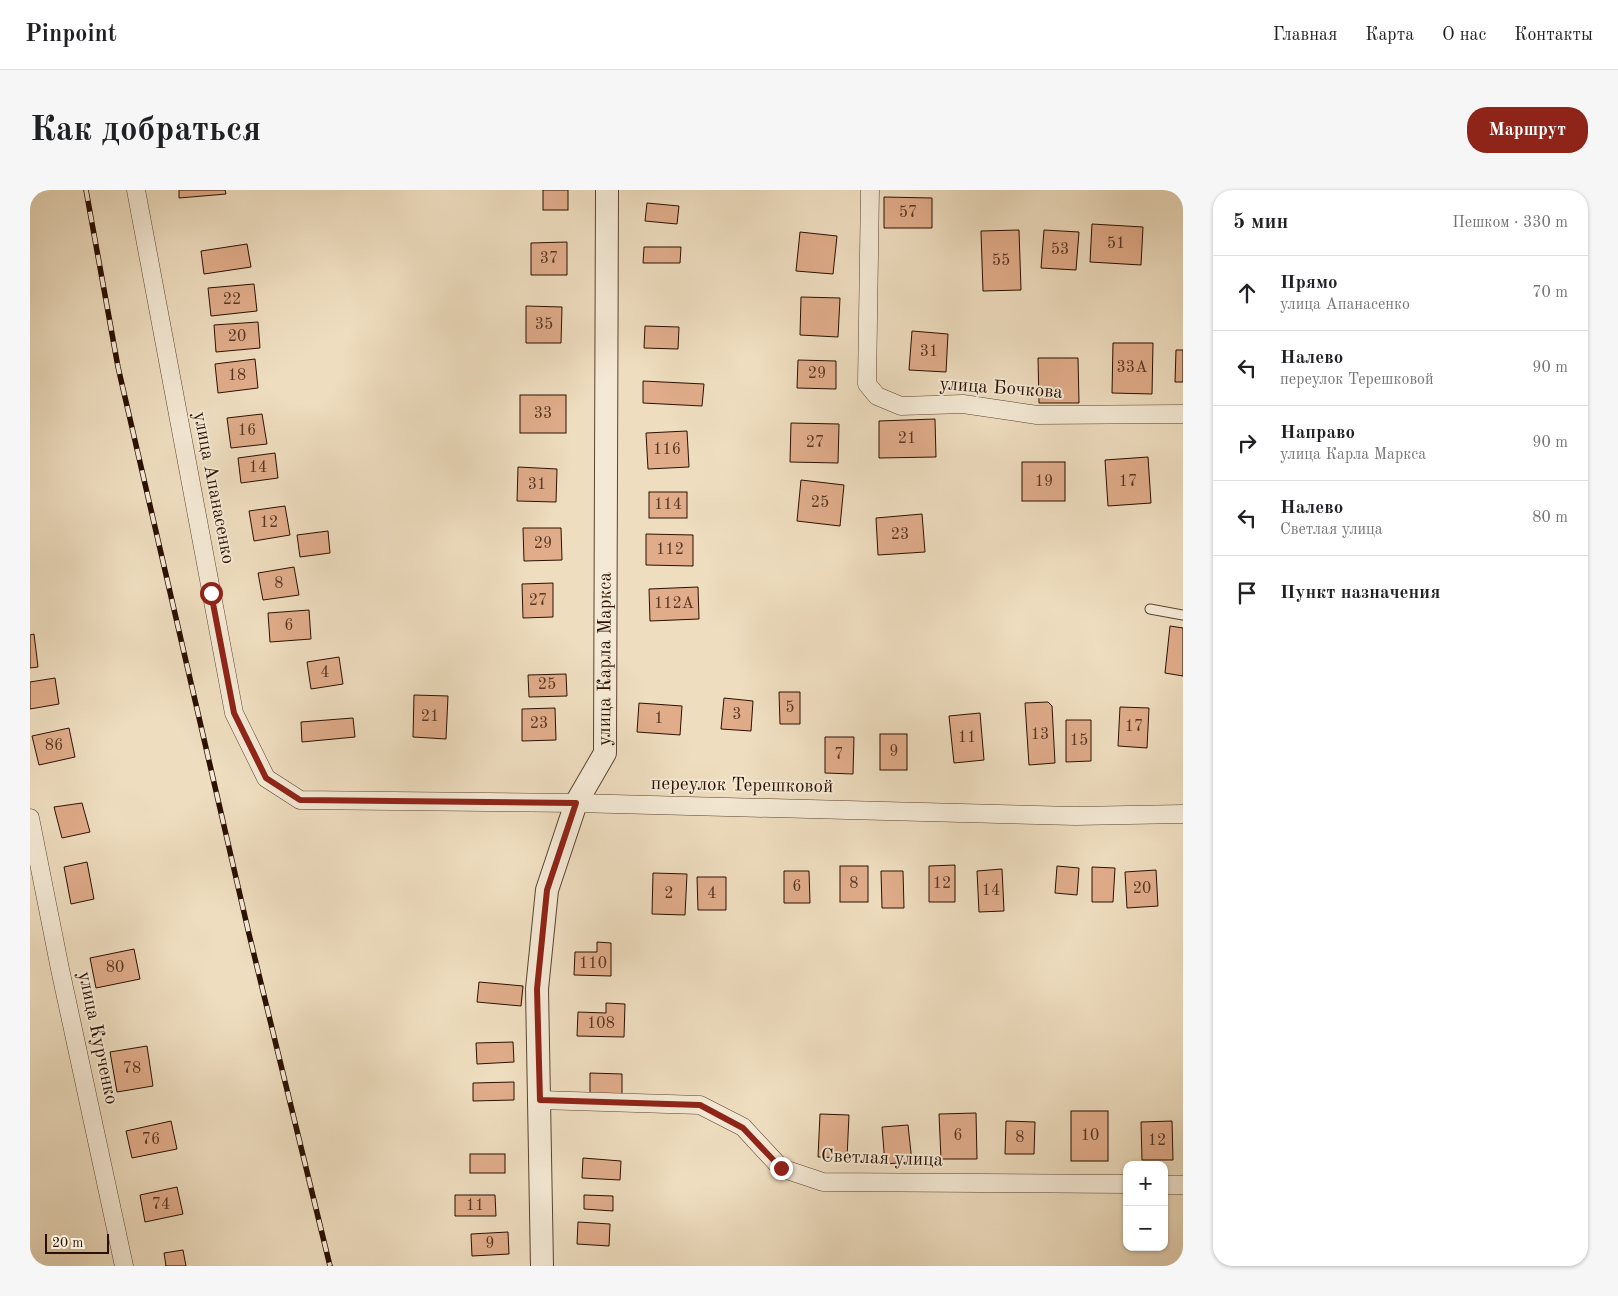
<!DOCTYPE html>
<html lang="ru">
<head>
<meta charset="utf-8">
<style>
	body { margin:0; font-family:"Old Standard TT",serif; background:#f6f6f6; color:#202124 }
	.controls { position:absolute; right:15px; bottom:15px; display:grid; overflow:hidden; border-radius:10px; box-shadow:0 1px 4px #0004 }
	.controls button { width:45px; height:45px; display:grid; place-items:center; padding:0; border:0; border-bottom:1px solid #e0e0e0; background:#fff; color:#202124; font:25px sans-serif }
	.scale { position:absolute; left:15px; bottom:12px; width:64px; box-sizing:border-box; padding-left:5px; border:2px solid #2b1000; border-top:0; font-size:14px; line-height:18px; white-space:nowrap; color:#2b1000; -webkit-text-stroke:4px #f4e9d5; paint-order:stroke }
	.stop { position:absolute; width:15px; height:15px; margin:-11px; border:4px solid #8f2418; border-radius:50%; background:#fff }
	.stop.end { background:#8f2418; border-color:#fff; box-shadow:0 1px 5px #0008 }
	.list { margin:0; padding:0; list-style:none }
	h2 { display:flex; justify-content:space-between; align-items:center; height:65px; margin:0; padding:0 20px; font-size:21px }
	h2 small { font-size:16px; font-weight:400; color:#757577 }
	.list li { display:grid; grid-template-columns:32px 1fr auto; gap:15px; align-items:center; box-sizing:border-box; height:75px; padding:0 20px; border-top:1px solid #e0e0e0 }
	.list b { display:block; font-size:19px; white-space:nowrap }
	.list p { margin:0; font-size:16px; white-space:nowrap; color:#757577 }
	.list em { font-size:16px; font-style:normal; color:#757577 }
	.icon { flex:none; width:28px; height:28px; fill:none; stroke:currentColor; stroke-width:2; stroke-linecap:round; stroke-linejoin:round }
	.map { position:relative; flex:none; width:1153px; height:1076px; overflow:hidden; border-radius:20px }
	header { display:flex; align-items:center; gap:30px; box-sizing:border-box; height:70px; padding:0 25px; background:#fff; border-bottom:1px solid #e0e0e0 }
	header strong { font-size:24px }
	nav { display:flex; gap:28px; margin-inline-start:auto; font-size:18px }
	.intro { display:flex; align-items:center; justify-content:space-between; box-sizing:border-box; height:120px; padding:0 30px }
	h1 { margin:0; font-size:35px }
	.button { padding:12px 22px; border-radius:20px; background:#8f2418; color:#fff; font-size:18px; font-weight:700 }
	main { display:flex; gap:30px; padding:0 30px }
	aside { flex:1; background:#fff; border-radius:20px; box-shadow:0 1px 4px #0004 }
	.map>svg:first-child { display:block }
	.building { fill:#e0ac8a; stroke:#2b1000 }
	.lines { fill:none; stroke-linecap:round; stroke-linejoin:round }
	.service-casing { stroke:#5c4330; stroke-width:11 }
	.minor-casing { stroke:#5c4330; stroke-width:19 }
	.tertiary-casing { stroke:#5c4330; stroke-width:24 }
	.service { stroke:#f4e9d5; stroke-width:9 }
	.minor { stroke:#f4e9d5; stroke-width:18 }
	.tertiary { stroke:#f4e9d5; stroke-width:22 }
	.rail-casing { stroke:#2b1000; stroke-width:5.5 }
	.rail { stroke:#f4e9d5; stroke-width:4; stroke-dasharray:11; stroke-linecap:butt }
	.route { stroke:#8f2418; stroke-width:6 }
	.labels { text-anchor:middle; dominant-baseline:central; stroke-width:4; stroke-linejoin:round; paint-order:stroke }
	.number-label { font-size:16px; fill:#583722 }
	.street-label { font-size:19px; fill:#2b1000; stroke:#f4e9d5 }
</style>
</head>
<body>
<header>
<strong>Pinpoint</strong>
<nav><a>Главная</a><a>Карта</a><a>О нас</a><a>Контакты</a></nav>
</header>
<div class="intro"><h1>Как добраться</h1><a class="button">Маршрут</a></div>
<main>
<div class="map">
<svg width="1153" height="1076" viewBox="0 0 1153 1076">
	<rect width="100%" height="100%" fill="#eeddbf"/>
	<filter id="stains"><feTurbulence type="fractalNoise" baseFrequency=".004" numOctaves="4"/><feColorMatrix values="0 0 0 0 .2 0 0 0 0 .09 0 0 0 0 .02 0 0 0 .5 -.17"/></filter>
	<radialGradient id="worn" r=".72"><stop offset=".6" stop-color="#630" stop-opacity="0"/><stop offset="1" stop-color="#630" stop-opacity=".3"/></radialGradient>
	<g class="building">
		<polygon points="149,0 195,0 196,4 149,8"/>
		<rect x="513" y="0" width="25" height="20"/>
		<polygon points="854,7 902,8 902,38 854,38"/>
		<polygon points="617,13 649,16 647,34 615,31"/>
		<polygon points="1062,34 1113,37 1111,75 1060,72"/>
		<polygon points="989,40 991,100 953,101 951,41"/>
		<polygon points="1014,40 1049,42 1046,80 1011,78"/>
		<polygon points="770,42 807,46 803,84 766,81"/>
		<polygon points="537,52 537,85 501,85 501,53"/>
		<polygon points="217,54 221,77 174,84 171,61"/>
		<polygon points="614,57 651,57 650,73 613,73"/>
		<polygon points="224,94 227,121 181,126 178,98"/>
		<polygon points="771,107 810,108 808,147 770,145"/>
		<polygon points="496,116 532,117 531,153 496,153"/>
		<polygon points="228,132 230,158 186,162 184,135"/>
		<polygon points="615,136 649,137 648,159 614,158"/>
		<polygon points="882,141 918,144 916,182 879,180"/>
		<polygon points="1083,153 1123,153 1122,204 1082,203"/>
		<polygon points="1146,160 1153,160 1153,192 1145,192"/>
		<polygon points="1008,168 1048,168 1049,213 1009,213"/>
		<polygon points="225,169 228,198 188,203 185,174"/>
		<polygon points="768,170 806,171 806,199 767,198"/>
		<polygon points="613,191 674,194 672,216 613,213"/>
		<rect x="490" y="205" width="46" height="38"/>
		<polygon points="232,224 237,254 201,258 197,228"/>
		<polygon points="905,229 906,267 849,268 849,231"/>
		<polygon points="761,233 809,234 808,273 760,272"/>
		<polygon points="657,241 659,277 618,279 616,243"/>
		<polygon points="245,263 248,288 211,293 208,268"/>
		<polygon points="1118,267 1121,313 1078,316 1075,270"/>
		<rect x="992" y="272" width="43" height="39"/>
		<polygon points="488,277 527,279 526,312 487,311"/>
		<polygon points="771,290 814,295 810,336 767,331"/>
		<rect x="619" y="302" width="38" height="26"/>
		<polygon points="255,316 260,345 224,351 219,321"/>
		<polygon points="892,324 895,362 848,365 846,328"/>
		<polygon points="493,338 531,338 532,370 494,371"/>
		<polygon points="298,341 300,363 270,367 267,345"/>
		<polygon points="616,344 663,345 663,376 616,375"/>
		<polygon points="264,377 269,405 233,410 228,383"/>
		<polygon points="523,393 523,427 493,428 492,394"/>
		<polygon points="668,397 669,429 620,431 619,399"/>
		<polygon points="279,420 281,449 240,452 238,423"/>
		<polygon points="1140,436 1153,438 1153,486 1135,483"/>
		<polygon points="4,444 8,477 0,478 0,445"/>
		<polygon points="309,467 313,494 281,499 277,472"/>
		<polygon points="536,484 537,506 499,507 498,485"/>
		<polygon points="25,488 29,514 0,519 0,492"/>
		<polygon points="749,502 770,502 770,534 750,534"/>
		<polygon points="384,505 418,506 416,549 383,547"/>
		<polygon points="694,508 723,511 721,541 691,539"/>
		<polygon points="1018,512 1022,516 1025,573 999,575 995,513"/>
		<polygon points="609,513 652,516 650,545 607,542"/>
		<polygon points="1090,517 1119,518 1117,558 1088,556"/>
		<polygon points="525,518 526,550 492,551 492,519"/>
		<polygon points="950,523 954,570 924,573 919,526"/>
		<polygon points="323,528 325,547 272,552 271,532"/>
		<polygon points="1036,530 1061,530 1061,571 1036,572"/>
		<polygon points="39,538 45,567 9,575 2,546"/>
		<rect x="850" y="544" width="27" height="36"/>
		<polygon points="795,547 824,547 823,584 795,583"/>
		<polygon points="52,613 60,642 32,648 24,617"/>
		<polygon points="57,672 64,709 41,714 34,677"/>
		<polygon points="925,675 925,712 899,712 899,676"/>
		<rect x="810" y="676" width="28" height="36"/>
		<polygon points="1027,676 1049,678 1047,705 1025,703"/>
		<polygon points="1062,677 1085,678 1083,712 1062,712"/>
		<polygon points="972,679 974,721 949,722 947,681"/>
		<polygon points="1126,680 1128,716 1097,718 1095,682"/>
		<polygon points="754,681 779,681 780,713 754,713"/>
		<polygon points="851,681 873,681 874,718 852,718"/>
		<polygon points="623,683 657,684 655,725 622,724"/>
		<polygon points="667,687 696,687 696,720 668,720"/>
		<polygon points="567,752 581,753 581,786 544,785 545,762 567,762"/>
		<polygon points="104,759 110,789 66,798 60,768"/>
		<polygon points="449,792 493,796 491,816 447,812"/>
		<polygon points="576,813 595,814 594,847 547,846 548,822 576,823"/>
		<polygon points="483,852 484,872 447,874 446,853"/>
		<polygon points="117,856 123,896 87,902 80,862"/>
		<polygon points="560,883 592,884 592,905 560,904"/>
		<polygon points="484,892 484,910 443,911 443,893"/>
		<rect x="1041" y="921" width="37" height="50"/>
		<polygon points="946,923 947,969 911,969 909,924"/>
		<polygon points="790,924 819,925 817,968 788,967"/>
		<polygon points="141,931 147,959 102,968 96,941"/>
		<polygon points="976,931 1005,932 1004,964 975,964"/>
		<polygon points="1142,931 1143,970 1112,970 1111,932"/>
		<polygon points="878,935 882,972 855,974 852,937"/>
		<rect x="440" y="964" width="35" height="19"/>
		<polygon points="553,968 591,971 590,990 552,988"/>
		<polygon points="147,997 153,1024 115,1032 110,1005"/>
		<polygon points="425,1005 465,1005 466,1026 425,1026"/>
		<polygon points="554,1005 583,1006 583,1021 554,1019"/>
		<polygon points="548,1032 580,1034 579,1056 547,1054"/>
		<polygon points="478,1042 479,1064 442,1066 441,1044"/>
		<polygon points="153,1060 156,1076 135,1076 136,1076 134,1063"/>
	</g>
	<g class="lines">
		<g class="service-casing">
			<polyline id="service" points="1120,419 1153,425"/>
		</g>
		<g class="minor-casing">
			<g id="minor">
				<polyline points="106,0 204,523 236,588 270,610 546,613 1045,626 1153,624"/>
				<polyline points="840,0 837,194 847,206 871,216 933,214 1007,225 1153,224"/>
				<polyline points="0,628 30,779 94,1076"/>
				<polyline points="510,910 670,915 713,937 751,978 793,992 1097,994"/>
				<polyline points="1134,995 1153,995"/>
			</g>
		</g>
		<g class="tertiary-casing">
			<g id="tertiary">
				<path id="s1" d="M512 1076 507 799 517 700 546 613 575 563 577 0"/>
			</g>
		</g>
		<use href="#service" class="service"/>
		<use href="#minor" class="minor"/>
		<use href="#tertiary" class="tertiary"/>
		<g class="rail-casing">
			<polyline id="rail" points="56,0 88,177 219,744 300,1076"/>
		</g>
		<use href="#rail" class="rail"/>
	</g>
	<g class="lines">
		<polyline class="route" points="181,403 204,523 236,588 270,610 546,613 517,700 507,799 510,910 670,915 713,938 751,978"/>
	</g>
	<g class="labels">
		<g class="number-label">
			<text x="878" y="23">57</text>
			<text x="1086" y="54">51</text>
			<text x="1030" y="60">53</text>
			<text x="519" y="69">37</text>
			<text x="971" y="71">55</text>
			<text x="202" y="110">22</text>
			<text x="514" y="135">35</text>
			<text x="207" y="147">20</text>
			<text x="899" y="162">31</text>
			<text x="1102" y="178">33А</text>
			<text x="787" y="184">29</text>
			<text x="207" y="186">18</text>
			<text x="513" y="224">33</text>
			<text x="217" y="241">16</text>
			<text x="877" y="249">21</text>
			<text x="785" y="253">27</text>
			<text x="637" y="260">116</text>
			<text x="228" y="278">14</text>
			<text x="1014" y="292">19</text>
			<text x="1098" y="292">17</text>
			<text x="507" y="295">31</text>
			<text x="790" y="313">25</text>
			<text x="638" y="315">114</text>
			<text x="239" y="333">12</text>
			<text x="870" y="345">23</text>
			<text x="513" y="354">29</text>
			<text x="640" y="360">112</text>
			<text x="249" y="394">8</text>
			<text x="508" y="411">27</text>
			<text x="644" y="414">112А</text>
			<text x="259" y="436">6</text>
			<text x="295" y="483">4</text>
			<text x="517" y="495">25</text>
			<text x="760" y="518">5</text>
			<text x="707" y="525">3</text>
			<text x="400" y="527">21</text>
			<text x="629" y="529">1</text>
			<text x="509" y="534">23</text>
			<text x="1104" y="537">17</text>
			<text x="1010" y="545">13</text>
			<text x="937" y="548">11</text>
			<text x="1049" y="551">15</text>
			<text x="24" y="556">86</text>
			<text x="864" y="562">9</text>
			<text x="809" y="565">7</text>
			<text x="824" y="694">8</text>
			<text x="912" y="694">12</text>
			<text x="767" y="697">6</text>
			<text x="1112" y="699">20</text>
			<text x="961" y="701">14</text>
			<text x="639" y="704">2</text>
			<text x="682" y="704">4</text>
			<text x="563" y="774">110</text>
			<text x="85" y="778">80</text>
			<text x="571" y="834">108</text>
			<text x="102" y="879">78</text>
			<text x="928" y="946">6</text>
			<text x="1060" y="946">10</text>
			<text x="990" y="948">8</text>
			<text x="121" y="950">76</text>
			<text x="1127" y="951">12</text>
			<text x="131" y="1015">74</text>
			<text x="445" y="1016">11</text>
			<text x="460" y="1054">9</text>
		</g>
		<g class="street-label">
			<text transform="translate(971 199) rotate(4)">улица Бочкова</text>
			<text transform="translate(183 298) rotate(79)">улица Апанасенко</text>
			<text stroke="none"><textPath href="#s1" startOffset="620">улица Карла Маркса</textPath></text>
			<text transform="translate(712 596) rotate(1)">переулок Терешковой</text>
			<text transform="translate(67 848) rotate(78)">улица Курченко</text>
			<text transform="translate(852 969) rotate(2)">Светлая улица</text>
		</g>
	</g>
	<rect width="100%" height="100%" filter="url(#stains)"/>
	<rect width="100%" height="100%" fill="url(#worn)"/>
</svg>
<div class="controls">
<button>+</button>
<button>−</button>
</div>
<div class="scale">20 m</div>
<div class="stop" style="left:181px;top:403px"></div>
<div class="stop end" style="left:751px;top:978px"></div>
</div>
<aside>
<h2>5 мин<small>Пешком · 330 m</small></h2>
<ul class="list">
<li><svg class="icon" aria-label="ahead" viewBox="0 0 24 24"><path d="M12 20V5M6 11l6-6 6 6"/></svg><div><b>Прямо</b><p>улица Апанасенко</p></div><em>70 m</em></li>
<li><svg class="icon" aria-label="left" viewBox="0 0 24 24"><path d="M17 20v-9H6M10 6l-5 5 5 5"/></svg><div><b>Налево</b><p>переулок Терешковой</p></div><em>90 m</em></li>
<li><svg class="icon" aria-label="right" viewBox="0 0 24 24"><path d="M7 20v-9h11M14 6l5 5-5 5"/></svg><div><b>Направо</b><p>улица Карла Маркса</p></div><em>90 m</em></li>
<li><svg class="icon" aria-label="left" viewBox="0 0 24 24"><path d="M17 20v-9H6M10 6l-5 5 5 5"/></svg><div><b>Налево</b><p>Светлая улица</p></div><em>80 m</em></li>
<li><svg class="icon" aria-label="arrive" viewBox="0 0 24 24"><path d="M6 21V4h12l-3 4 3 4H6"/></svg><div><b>Пункт назначения</b></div></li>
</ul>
</aside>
</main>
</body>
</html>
